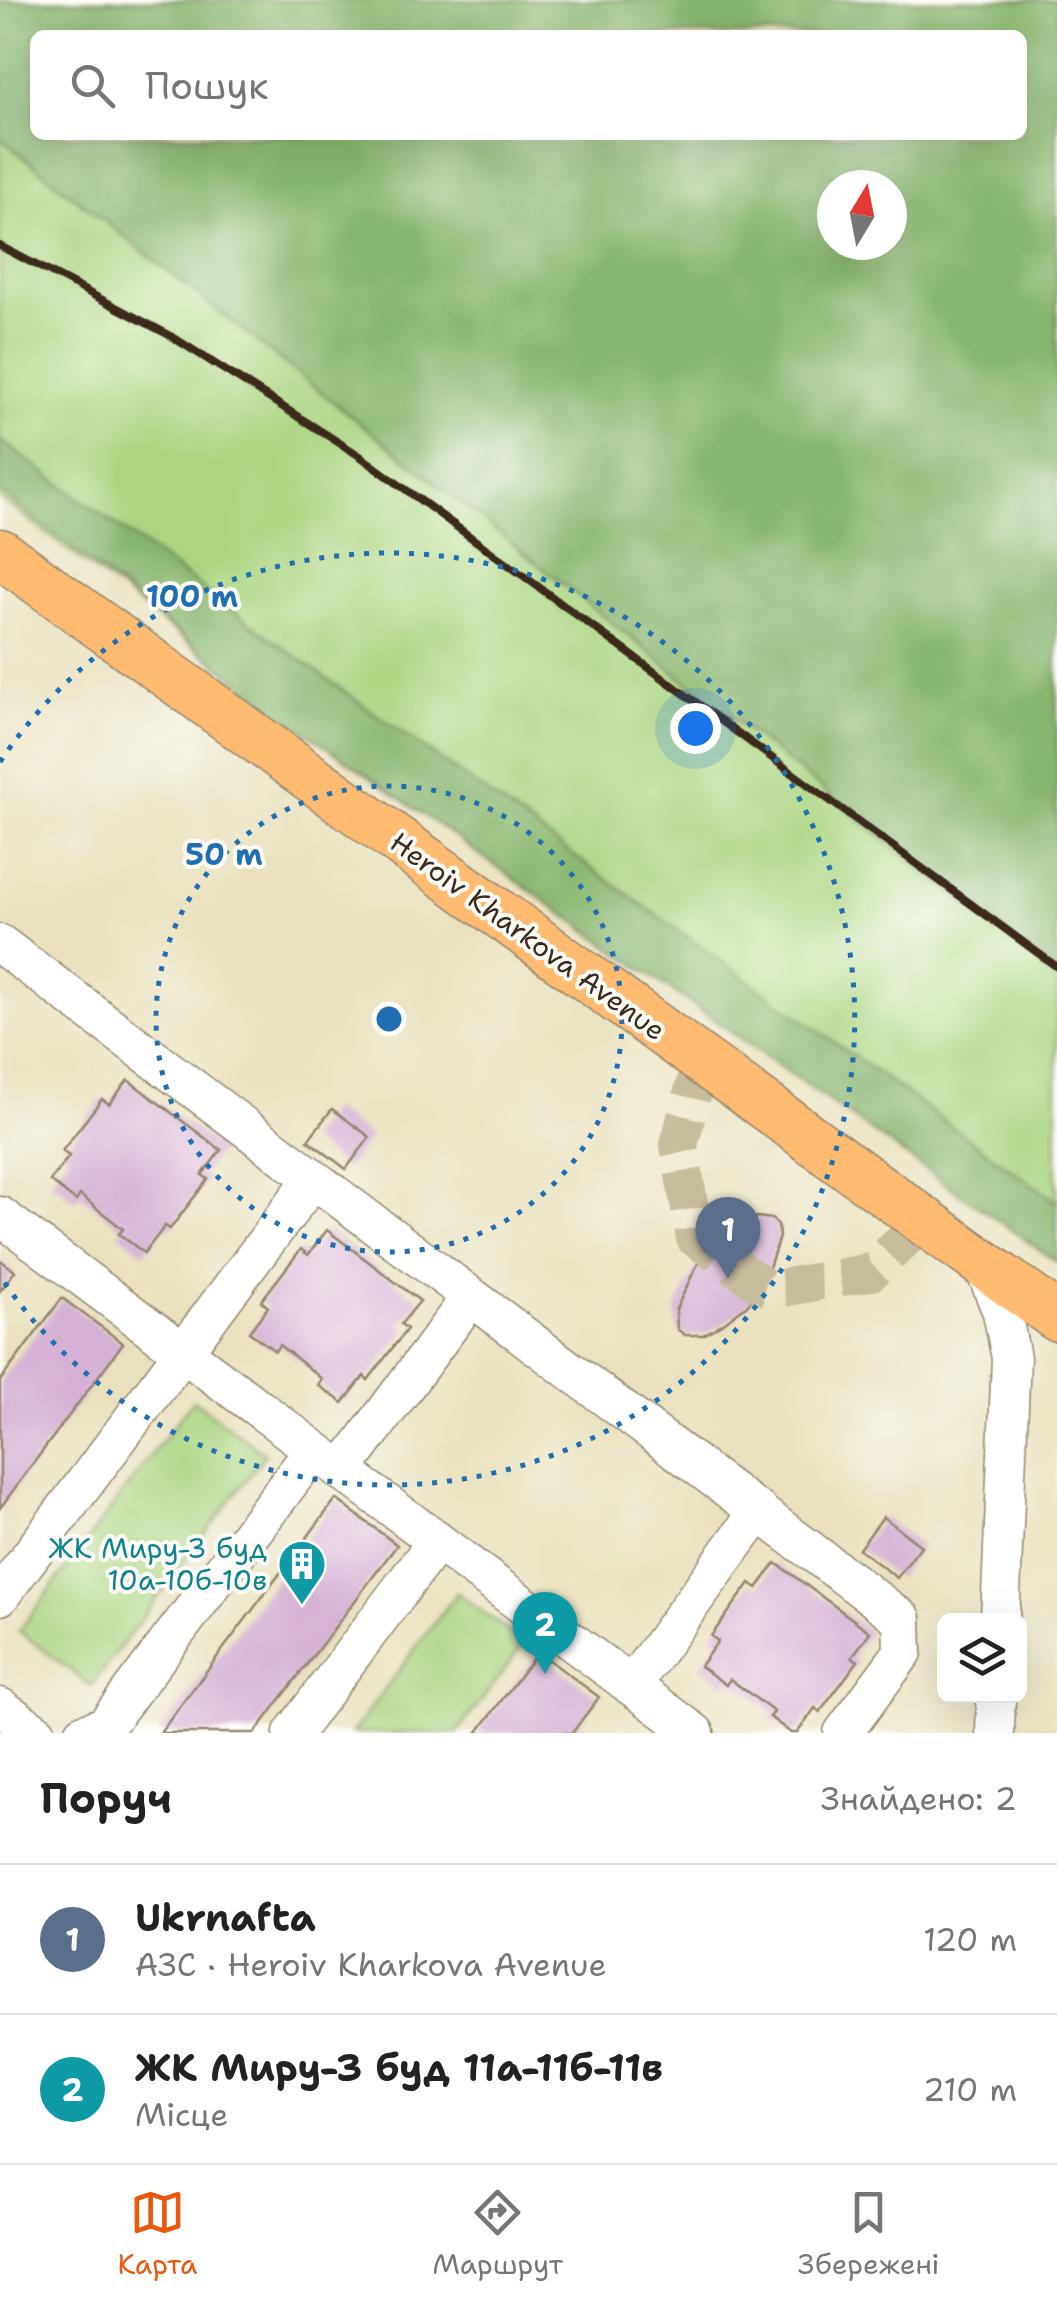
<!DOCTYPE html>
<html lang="uk">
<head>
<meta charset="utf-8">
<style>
	body { margin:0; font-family:"Shantell Sans",sans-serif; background:#f6f6f6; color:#222 }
	.controls { position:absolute; right:30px; bottom:30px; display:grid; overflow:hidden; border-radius:15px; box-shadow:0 10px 40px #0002 }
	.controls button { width:90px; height:90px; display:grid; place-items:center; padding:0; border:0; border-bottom:2px solid #e0e0e0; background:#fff; color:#222; font:50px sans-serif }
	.compass { position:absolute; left:817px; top:170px; width:90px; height:90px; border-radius:50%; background:#fff; box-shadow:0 10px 40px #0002; rotate:10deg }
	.you { position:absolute; left:695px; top:728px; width:35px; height:35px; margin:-25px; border:8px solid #fff; border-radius:50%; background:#1a73e8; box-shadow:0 0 0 15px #1a73e833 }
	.badge { display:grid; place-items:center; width:65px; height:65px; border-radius:50%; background:#ea580c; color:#fff; font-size:32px; font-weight:700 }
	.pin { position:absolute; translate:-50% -82px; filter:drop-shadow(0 2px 5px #0008) }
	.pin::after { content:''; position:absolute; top:52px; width:35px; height:30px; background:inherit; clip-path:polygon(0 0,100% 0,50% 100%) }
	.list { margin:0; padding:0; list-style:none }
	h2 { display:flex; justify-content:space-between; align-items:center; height:130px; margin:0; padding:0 40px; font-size:42px }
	h2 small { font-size:32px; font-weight:400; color:#767676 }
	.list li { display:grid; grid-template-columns:65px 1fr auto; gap:30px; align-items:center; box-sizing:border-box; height:150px; padding:0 40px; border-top:2px solid #e0e0e0 }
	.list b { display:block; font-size:38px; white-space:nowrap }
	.list p { margin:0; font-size:32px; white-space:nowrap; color:#767676 }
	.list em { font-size:32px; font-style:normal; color:#767676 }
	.icon { flex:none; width:55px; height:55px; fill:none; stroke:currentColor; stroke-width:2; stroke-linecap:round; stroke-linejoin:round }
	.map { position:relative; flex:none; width:1057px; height:1733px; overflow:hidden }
	.search { position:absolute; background:#fff; box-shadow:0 10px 40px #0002; left:30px; right:30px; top:30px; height:110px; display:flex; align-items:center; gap:25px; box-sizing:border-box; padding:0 35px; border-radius:15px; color:#767676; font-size:38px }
	.sheet { height:430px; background:#fff }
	nav { display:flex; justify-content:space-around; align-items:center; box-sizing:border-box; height:140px; border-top:2px solid #e0e0e0; background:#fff; font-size:28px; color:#767676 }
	nav a { display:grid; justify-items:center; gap:5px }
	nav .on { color:#ea580c }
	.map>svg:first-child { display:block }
	.green { fill:#acd580; stroke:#74804f; stroke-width:2.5 }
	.forest { fill:#89b66e; stroke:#627046; stroke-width:2.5; fill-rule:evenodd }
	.building { fill:#d5b2d4 }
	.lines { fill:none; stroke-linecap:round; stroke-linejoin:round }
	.minor-tunnel { stroke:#c6bc9e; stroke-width:38; stroke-dasharray:38 19; stroke-linecap:butt }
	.minor-casing { stroke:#92866e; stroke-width:41 }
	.major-casing { stroke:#92866e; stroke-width:51 }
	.minor { stroke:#fff; stroke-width:38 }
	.major { stroke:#ffbb71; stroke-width:48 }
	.rail { stroke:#3b2a1e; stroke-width:8 }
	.ring { fill:none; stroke:#1f6fb2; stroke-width:5; stroke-dasharray:5 10 }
	.labels { text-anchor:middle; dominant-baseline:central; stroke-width:8; stroke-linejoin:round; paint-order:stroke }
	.street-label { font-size:28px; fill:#3b2a1e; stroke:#fdfcf7 }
	.culture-label { font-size:28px; fill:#0d838f; stroke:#fdfcf7; text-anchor:end }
	.centre { fill:#1f6fb2; stroke:#fdfcf7; stroke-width:5 }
	.ring-label { font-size:30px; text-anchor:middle; font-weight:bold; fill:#1f6fb2; stroke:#fdfcf7; stroke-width:8; stroke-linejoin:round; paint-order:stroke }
</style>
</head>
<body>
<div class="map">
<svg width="1057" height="1733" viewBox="0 0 1057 1733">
	<rect width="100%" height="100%" fill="#fdfcf7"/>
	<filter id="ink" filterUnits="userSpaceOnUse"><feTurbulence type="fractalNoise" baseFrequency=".01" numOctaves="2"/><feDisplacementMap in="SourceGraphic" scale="20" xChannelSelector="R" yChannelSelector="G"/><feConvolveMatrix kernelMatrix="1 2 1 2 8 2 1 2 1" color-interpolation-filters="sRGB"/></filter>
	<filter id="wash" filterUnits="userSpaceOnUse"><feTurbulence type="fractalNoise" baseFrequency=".0048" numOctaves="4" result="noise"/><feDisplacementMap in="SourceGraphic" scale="40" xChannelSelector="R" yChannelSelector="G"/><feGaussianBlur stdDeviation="2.25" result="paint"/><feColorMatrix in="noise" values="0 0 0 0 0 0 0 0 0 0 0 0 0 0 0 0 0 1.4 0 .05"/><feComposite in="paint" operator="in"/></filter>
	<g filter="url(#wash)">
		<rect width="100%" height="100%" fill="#e9e1be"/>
		<g class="green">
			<polygon points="0,138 1057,975 1057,1262 281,714 0,498"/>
			<polygon points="193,1400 265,1454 91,1686 19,1631"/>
			<polygon points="457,1593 524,1643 457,1733 352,1733"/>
		</g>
		<g class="forest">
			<path d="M0 0H1057V975L0 138ZM35 35H1022V135H35ZM832 185H892V245H832Z"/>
			<polygon points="0,440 277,643 1057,1202 1057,1262 275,710 0,491"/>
		</g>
		<g id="blocks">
			<g class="building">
				<polygon points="128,1080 221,1150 202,1175 208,1179 170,1229 165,1226 144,1253 119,1234 123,1229 80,1195 76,1201 50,1181 69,1156 62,1151 102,1099 109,1104"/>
				<polygon points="332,1109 370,1137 346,1169 308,1140"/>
				<polygon points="757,1217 772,1219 778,1225 779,1237 763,1286 747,1305 725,1322 703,1335 685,1335 677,1329 676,1309 696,1267 725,1236"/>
				<polygon points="327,1230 420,1301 401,1324 407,1329 368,1380 364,1376 343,1403 318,1385 322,1379 300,1361 279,1345 275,1351 249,1332 268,1307 261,1301 301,1249 308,1255"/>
				<polygon points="0,1260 15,1271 0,1291"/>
				<polygon points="62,1298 123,1343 0,1508 0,1381"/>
				<polygon points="336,1499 397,1545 255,1733 160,1733"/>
				<polygon points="883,1517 921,1546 897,1578 859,1549"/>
				<polygon points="776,1563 870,1632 852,1657 858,1661 820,1712 815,1708 797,1733 791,1733 770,1717 774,1712 730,1679 726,1685 700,1666 718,1641 711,1636 750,1583 757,1588"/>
				<polygon points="538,1652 599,1697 572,1733 477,1733"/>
			</g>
		</g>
	</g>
	<g filter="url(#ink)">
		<use href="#blocks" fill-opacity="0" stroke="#92866e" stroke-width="2.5"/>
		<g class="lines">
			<polyline class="minor-tunnel" points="701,1061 679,1145 695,1238 763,1286 782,1288 871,1272 924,1220"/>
			<g class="minor-casing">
				<g id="minor">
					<polyline points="0,944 902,1619 903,1652 843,1733"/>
					<polyline points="0,1216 695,1733"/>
					<polyline points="983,1265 1002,1312 1011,1358 1000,1620"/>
					<polyline points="342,1471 470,1298"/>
					<polyline points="0,1596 313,1179"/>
					<polyline points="631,1686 759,1511"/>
					<polyline points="0,1707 37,1733"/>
					<polyline points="84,1733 105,1726 314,1450"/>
					<polyline points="293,1733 437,1541"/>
					<polyline points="995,1733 996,1696"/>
				</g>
			</g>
			<g class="major-casing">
				<polyline id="major" points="0,553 1057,1317"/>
			</g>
			<use href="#minor" class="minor"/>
			<use href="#major" class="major"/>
			<polyline class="rail" points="0,246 171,336 360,456 1057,967"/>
		</g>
	</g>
	<g class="ring">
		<circle cx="389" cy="1019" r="233"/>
		<path d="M0 762A466 466 0 1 1 0 1276"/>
	</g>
	<defs>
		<g id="building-pin" transform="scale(2.5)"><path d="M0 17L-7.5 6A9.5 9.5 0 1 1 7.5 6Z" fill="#0f9aa8" stroke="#fdfcf7"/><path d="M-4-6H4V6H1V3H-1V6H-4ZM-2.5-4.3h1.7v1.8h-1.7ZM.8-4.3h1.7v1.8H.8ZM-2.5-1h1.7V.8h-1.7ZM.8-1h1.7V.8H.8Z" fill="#fff"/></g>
	</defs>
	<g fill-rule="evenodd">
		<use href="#building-pin" x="302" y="1564"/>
	</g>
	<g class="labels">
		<g class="street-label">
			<text transform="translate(528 936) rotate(36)">Heroiv Kharkova Avenue</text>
		</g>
		<g class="culture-label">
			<text x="267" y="1548">ЖК Миру-3 буд<tspan x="267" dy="32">10а-10б-10в</tspan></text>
		</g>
	</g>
	<circle cx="389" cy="1019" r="15" class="centre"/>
	<g class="ring-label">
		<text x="192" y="607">100 m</text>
		<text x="224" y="865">50 m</text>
	</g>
</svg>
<div class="controls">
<button><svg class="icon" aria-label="layers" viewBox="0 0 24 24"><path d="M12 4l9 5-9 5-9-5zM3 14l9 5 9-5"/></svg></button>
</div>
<svg class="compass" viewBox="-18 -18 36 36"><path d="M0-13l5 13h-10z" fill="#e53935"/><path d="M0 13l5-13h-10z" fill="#767676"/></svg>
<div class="you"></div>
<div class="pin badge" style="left:728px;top:1279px;background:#5c6f8a">1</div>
<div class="pin badge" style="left:545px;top:1674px;background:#0f9aa8">2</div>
<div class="search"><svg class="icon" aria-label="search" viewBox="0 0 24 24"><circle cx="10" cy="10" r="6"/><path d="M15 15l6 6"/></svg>Пошук</div>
</div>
<section class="sheet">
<h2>Поруч<small>Знайдено: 2</small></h2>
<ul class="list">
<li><span class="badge" style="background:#5c6f8a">1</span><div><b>Ukrnafta</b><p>АЗС · Heroiv Kharkova Avenue</p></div><em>120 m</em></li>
<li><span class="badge" style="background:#0f9aa8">2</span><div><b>ЖК Миру-3 буд 11а-11б-11в</b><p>Місце</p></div><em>210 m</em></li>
</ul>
</section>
<nav>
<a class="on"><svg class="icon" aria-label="map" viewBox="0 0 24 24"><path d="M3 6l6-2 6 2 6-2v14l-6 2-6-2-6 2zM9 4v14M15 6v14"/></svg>Карта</a>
<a><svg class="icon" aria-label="directions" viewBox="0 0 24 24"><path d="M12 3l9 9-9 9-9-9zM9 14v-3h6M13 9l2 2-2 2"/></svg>Маршрут</a>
<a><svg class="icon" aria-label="saved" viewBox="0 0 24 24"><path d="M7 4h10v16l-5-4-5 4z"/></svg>Збережені</a>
</nav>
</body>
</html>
